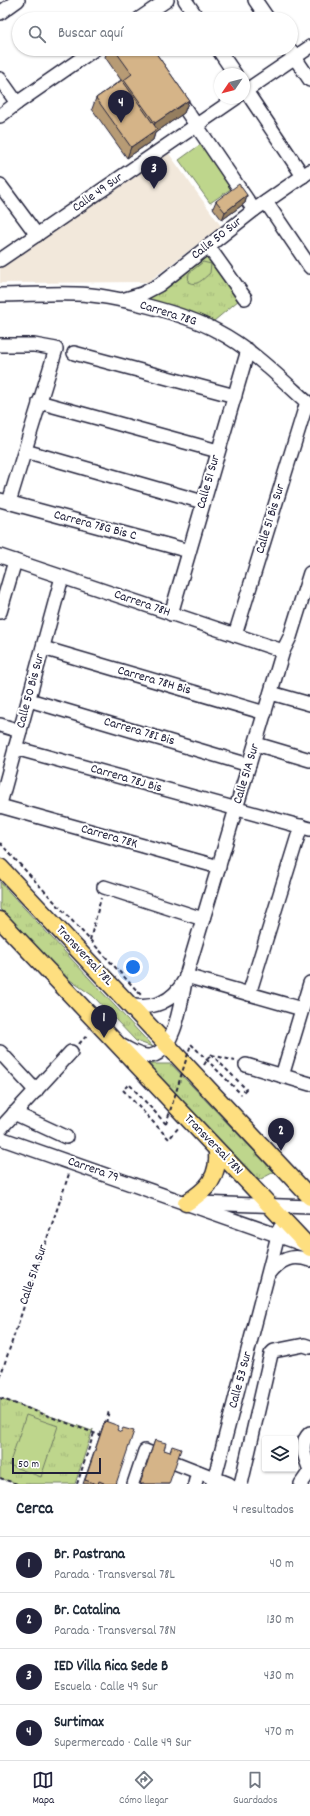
<!DOCTYPE html>
<html lang="es">
<head>
<meta charset="utf-8">
<style>
	body { margin:0; font-family:Dekko,sans-serif; background:#f6f6f7; color:#1f2937 }
	.controls { position:absolute; right:12px; bottom:12px; display:grid; overflow:hidden; border-radius:4px; box-shadow:0 1px 3px #0004 }
	.controls button { width:36px; height:36px; display:grid; place-items:center; padding:0; border:0; border-bottom:1px solid #e0e1e3; background:#fff; color:#1f2937; font:20px sans-serif }
	.compass { position:absolute; left:214px; top:68px; width:36px; height:36px; border-radius:50%; background:#fff; box-shadow:0 1px 3px #0004; rotate:235deg }
	.scale { position:absolute; left:12px; bottom:10px; width:89px; box-sizing:border-box; padding-left:4px; border:2px solid #22223b; border-top:0; font-size:11px; line-height:14px; white-space:nowrap; color:#22223b; -webkit-text-stroke:3px #fff; paint-order:stroke }
	.you { position:absolute; left:133px; top:967px; width:14px; height:14px; margin:-10px; border:3px solid #fff; border-radius:50%; background:#1a73e8; box-shadow:0 0 0 6px #1a73e833 }
	.badge { display:grid; place-items:center; width:26px; height:26px; border-radius:50%; background:#22223b; color:#fff; font-size:13px; font-weight:700 }
	.pin { position:absolute; translate:-50% -33px; filter:drop-shadow(0 1px 2px #0008) }
	.pin::after { content:''; position:absolute; top:21px; width:14px; height:12px; background:inherit; clip-path:polygon(0 0,100% 0,50% 100%) }
	.list { margin:0; padding:0; list-style:none }
	h2 { display:flex; justify-content:space-between; align-items:center; height:52px; margin:0; padding:0 16px; font-size:17px }
	h2 small { font-size:13px; font-weight:400; color:#747a83 }
	.list li { display:grid; grid-template-columns:26px 1fr auto; gap:12px; align-items:center; box-sizing:border-box; height:56px; padding:0 16px; border-top:1px solid #e0e1e3 }
	.list b { display:block; font-size:15px; white-space:nowrap }
	.list p { margin:0; font-size:13px; white-space:nowrap; color:#747a83 }
	.list em { font-size:13px; font-style:normal; color:#747a83 }
	.icon { flex:none; width:22px; height:22px; fill:none; stroke:currentColor; stroke-width:2; stroke-linecap:round; stroke-linejoin:round }
	.map { position:relative; flex:none; width:310px; height:1484px; overflow:hidden }
	.search { position:absolute; background:#fff; box-shadow:0 1px 3px #0004; left:12px; right:12px; top:12px; height:44px; display:flex; align-items:center; gap:10px; box-sizing:border-box; padding:0 14px; border-radius:22px; color:#747a83; font-size:15px }
	.sheet { height:276px; background:#fff }
	nav { display:flex; justify-content:space-around; align-items:center; box-sizing:border-box; height:56px; border-top:1px solid #e0e1e3; background:#fff; font-size:11px; color:#747a83 }
	nav a { display:grid; justify-items:center; gap:2px }
	nav .on { color:#22223b }
	.map>svg:first-child { display:block }
	.built { fill:#f2e8db }
	.grass { fill:url(#grass-tufts); stroke:#707c64 }
	.pitch { fill:#bed68c; stroke:#707c64 }
	.lines { fill:none; stroke-linecap:round; stroke-linejoin:round }
	.minor-casing { stroke:#22223b; stroke-width:16 }
	.major-casing { stroke:#22223b; stroke-width:19 }
	.path { stroke:#22223b; stroke-width:2; stroke-dasharray:4 3; stroke-linecap:butt }
	.minor { stroke:#fff; stroke-width:13 }
	.major { stroke:#fedf80; stroke-width:16 }
	.path-bridge { stroke:#22223b; stroke-width:2; stroke-dasharray:4 3; stroke-linecap:butt }
	.wall { fill:#b79b75; stroke:#22223b }
	.shaded-wall { fill:#957e5f; stroke:#22223b }
	.building { fill:#d5b488; stroke:#22223b }
	.labels { text-anchor:middle; dominant-baseline:central; stroke-width:4; stroke-linejoin:round; paint-order:stroke }
	.street-label { font-size:13px; fill:#22223b; stroke:#fff }
</style>
</head>
<body>
<div class="map">
<svg width="310" height="1484" viewBox="0 0 310 1484">
	<defs>
		<pattern id="grass-tufts" width="24" height="20" patternUnits="userSpaceOnUse"><rect width="24" height="20" fill="#bed68c"/><path d="M3 7l-1-3M5 7V3M7 7l1-3M15 17l-1-3M17 17v-4M19 17l1-3" fill="none" stroke="#a3b77a"/></pattern>
	</defs>
	<rect width="100%" height="100%" fill="#fff"/>
	<filter id="ink" filterUnits="userSpaceOnUse"><feTurbulence type="fractalNoise" baseFrequency=".025" numOctaves="2"/><feDisplacementMap in="SourceGraphic" scale="8" xChannelSelector="R" yChannelSelector="G"/><feConvolveMatrix kernelMatrix="1 2 1 2 8 2 1 2 1" color-interpolation-filters="sRGB"/></filter>
	<g filter="url(#ink)">
		<polygon class="built" points="167,151 221,226 148,282 0,283 0,268"/>
		<g class="grass">
			<path d="M206 256 239 300 214 321 143 300C168 291 186 273 206 256Z"/>
			<polygon points="0,882 153,1047 136,1041 93,996 57,971 0,909"/>
			<polygon points="146,1064 171,1064 274,1172 259,1180"/>
			<polygon points="0,1398 92,1431 93,1429 75,1484 17,1484 0,1478"/>
		</g>
		<g class="pitch">
			<polygon points="201,144 232,188 210,203 179,160"/>
			<path d="M203 262 211 264 210 273C203 279 197 287 188 282L189 273Z"/>
			<polygon points="26,1415 58,1426 41,1477 9,1465"/>
		</g>
		<g class="lines">
			<g class="minor-casing">
				<g id="minor">
					<polyline points="185,0 198,19"/>
					<polyline points="255,0 268,19"/>
					<polyline points="0,13 18,0"/>
					<polyline points="139,19 167,0"/>
					<polyline points="218,49 235,74"/>
					<polyline points="289,49 310,80"/>
					<polyline points="0,79 17,103"/>
					<polyline points="244,88 303,176"/>
					<polyline points="244,92 310,47"/>
					<polyline points="175,94 254,210"/>
					<polyline points="0,116 17,103 95,49"/>
					<polyline points="0,185 37,235"/>
					<polyline points="266,202 310,267"/>
					<polyline points="208,246 245,298"/>
					<polyline points="0,260 236,98"/>
					<path d="M0 295C25 295 51 293 76 294 113 295 184 313 217 331 252 349 281 379 310 405"/>
					<polyline points="122,300 142,294 159,285 254,210 310,171"/>
					<polyline points="0,345 34,345 56,349 9,502"/>
					<polyline points="74,353 235,396"/>
					<polyline points="39,402 218,451"/>
					<polyline points="25,451 203,502"/>
					<polyline points="0,500 189,551"/>
					<polyline points="0,556 283,651"/>
					<polyline points="0,612 15,561"/>
					<polyline points="171,614 248,350"/>
					<polyline points="235,635 307,402"/>
					<polyline points="43,648 265,713"/>
					<polyline points="271,693 310,704"/>
					<polyline points="29,700 249,765"/>
					<polyline points="0,725 20,731"/>
					<polyline points="256,744 310,760"/>
					<polyline points="15,748 310,829"/>
					<polyline points="0,804 62,577"/>
					<polyline points="0,806 219,867"/>
					<polyline points="104,887 203,919"/>
					<polyline points="186,976 302,1009"/>
					<polyline points="249,994 301,826"/>
					<path d="M130 1005C152 1010 173 1002 184 981"/>
					<path d="M122 1046C130 1050 138 1056 147 1056 175 1058 182 996 186 976L283 651 290 637 310 573"/>
					<polyline points="0,1052 36,1091"/>
					<polyline points="246,1065 310,1084"/>
					<polyline points="282,1076 310,983"/>
					<polyline points="14,1113 66,1137"/>
					<polyline points="0,1129 71,1052"/>
					<polyline points="0,1138 308,1246"/>
					<polyline points="200,1203 310,1207"/>
					<path d="M269 1274C280 1259 292 1254 310 1260"/>
					<path d="M310 1433C298 1444 305 1457 310 1470"/>
					<polyline points="134,1484 145,1451 229,1484"/>
					<polyline points="195,1484 198,1472"/>
					<polyline points="213,1484 280,1228"/>
					<polyline points="241,1484 271,1354 274,1351 304,1345 310,1347"/>
					<polyline points="301,1484 310,1471"/>
				</g>
			</g>
			<g class="major-casing">
				<g id="major">
					<polyline points="0,867 310,1197"/>
					<polyline points="0,920 310,1248"/>
					<path d="M186 1203C208 1189 219 1178 217 1150"/>
				</g>
			</g>
			<g class="path">
				<polyline points="0,843 141,995"/>
				<polyline points="90,940 101,898"/>
				<polyline points="79,1044 88,1034"/>
				<polyline points="211,1054 246,1089 241,1094"/>
				<polyline points="212,1055 235,1061"/>
				<polyline points="204,1065 211,1054"/>
				<polyline points="166,1124 129,1084 123,1090 169,1139 179,1127"/>
				<polyline points="0,1377 69,1174"/>
				<polyline points="0,1398 102,1436"/>
				<polyline points="106,1423 109,1411"/>
				<polyline points="0,1478 17,1484"/>
				<polyline points="77,1484 94,1433"/>
			</g>
			<use href="#minor" class="minor"/>
			<use href="#major" class="major"/>
			<polyline class="path-bridge" points="166,1124 191,1044 241,1094"/>
		</g>
		<g class="wall">
			<polygon points="108,49 153,49 189,100 184,113 155,133 153,140 127,158 92,109 96,98 121,80 105,57"/>
			<polygon points="247,195 245,203 222,220 213,208 216,201"/>
			<polygon points="105,1421 117,1430 116,1484 83,1484"/>
			<polygon points="155,1440 164,1450 169,1484 139,1484"/>
		</g>
		<g class="shaded-wall">
			<polygon points="189,100 184,113 155,133 153,140 127,158 131,147 152,133 155,123"/>
			<polygon points="247,195 245,203 222,220 225,212"/>
		</g>
		<g class="building">
			<polygon points="114,49 153,49 189,100 155,123 124,80 132,74"/>
			<polygon points="122,80 157,129 131,147 96,98"/>
			<polygon points="239,184 247,195 225,212 216,201"/>
			<polygon points="105,1421 119,1426 117,1430 121,1432 123,1428 134,1431 116,1484 104,1484 104,1483 99,1481 98,1484 97,1484 85,1480"/>
			<polygon points="155,1440 166,1443 164,1450 170,1452 172,1446 181,1449 169,1484 140,1484"/>
		</g>
	</g>
	<g class="labels">
		<g class="street-label">
			<text transform="translate(98 193) rotate(-35)">Calle 49 Sur</text>
			<text transform="translate(217 239) rotate(-38)">Calle 50 Sur</text>
			<text transform="translate(168 314) rotate(17)">Carrera 78G</text>
			<text transform="translate(209 482) rotate(-74)">Calle 51 Sur</text>
			<text transform="translate(271 519) rotate(-73)">Calle 51 Bis Sur</text>
			<text transform="translate(95 526) rotate(15)">Carrera 78G Bis C</text>
			<text transform="translate(142 604) rotate(19)">Carrera 78H</text>
			<text transform="translate(154 681) rotate(16)">Carrera 78H Bis</text>
			<text transform="translate(31 691) rotate(-75)">Calle 50 Bis Sur</text>
			<text transform="translate(139 732) rotate(16)">Carrera 78I Bis</text>
			<text transform="translate(247 774) rotate(-73)">Calle 51A Sur</text>
			<text transform="translate(126 779) rotate(16)">Carrera 78J Bis</text>
			<text transform="translate(109 837) rotate(16)">Carrera 78K</text>
			<text transform="translate(84 956) rotate(47)">Transversal 78L</text>
			<text transform="translate(213 1145) rotate(46)">Transversal 78N</text>
			<text transform="translate(93 1170) rotate(19)">Carrera 79</text>
			<text transform="translate(34 1275) rotate(-71)">Calle 51A Sur</text>
			<text transform="translate(241 1380) rotate(-75)">Calle 53 Sur</text>
		</g>
	</g>
</svg>
<div class="controls">
<button><svg class="icon" aria-label="layers" viewBox="0 0 24 24"><path d="M12 4l9 5-9 5-9-5zM3 14l9 5 9-5"/></svg></button>
</div>
<svg class="compass" viewBox="-18 -18 36 36"><path d="M0-13l5 13h-10z" fill="#e53935"/><path d="M0 13l5-13h-10z" fill="#747a83"/></svg>
<div class="scale">50 m</div>
<div class="you"></div>
<div class="pin badge" style="left:104px;top:1038px">1</div>
<div class="pin badge" style="left:281px;top:1151px">2</div>
<div class="pin badge" style="left:154px;top:189px">3</div>
<div class="pin badge" style="left:121px;top:123px">4</div>
<div class="search"><svg class="icon" aria-label="search" viewBox="0 0 24 24"><circle cx="10" cy="10" r="6"/><path d="M15 15l6 6"/></svg>Buscar aquí</div>
</div>
<section class="sheet">
<h2>Cerca<small>4 resultados</small></h2>
<ul class="list">
<li><span class="badge">1</span><div><b>Br. Pastrana</b><p>Parada · Transversal 78L</p></div><em>40 m</em></li>
<li><span class="badge">2</span><div><b>Br. Catalina</b><p>Parada · Transversal 78N</p></div><em>130 m</em></li>
<li><span class="badge">3</span><div><b>IED Villa Rica Sede B</b><p>Escuela · Calle 49 Sur</p></div><em>430 m</em></li>
<li><span class="badge">4</span><div><b>Surtimax</b><p>Supermercado · Calle 49 Sur</p></div><em>470 m</em></li>
</ul>
</section>
<nav>
<a class="on"><svg class="icon" aria-label="map" viewBox="0 0 24 24"><path d="M3 6l6-2 6 2 6-2v14l-6 2-6-2-6 2zM9 4v14M15 6v14"/></svg>Mapa</a>
<a><svg class="icon" aria-label="directions" viewBox="0 0 24 24"><path d="M12 3l9 9-9 9-9-9zM9 14v-3h6M13 9l2 2-2 2"/></svg>Cómo llegar</a>
<a><svg class="icon" aria-label="saved" viewBox="0 0 24 24"><path d="M7 4h10v16l-5-4-5 4z"/></svg>Guardados</a>
</nav>
</body>
</html>
